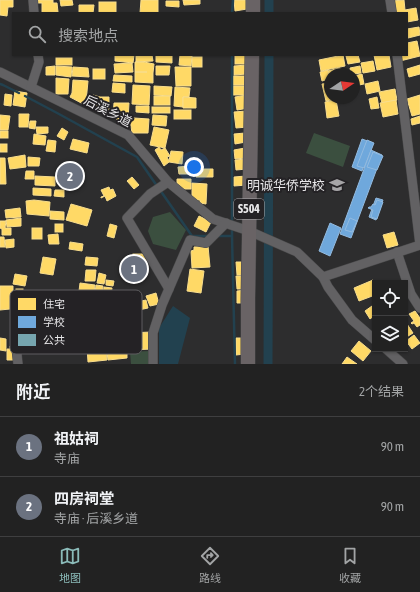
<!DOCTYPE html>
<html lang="zh">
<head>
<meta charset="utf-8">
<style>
	body { margin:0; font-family:"Asap Condensed","Noto Sans SC",sans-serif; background:#2e2f2f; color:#f1f3f6 }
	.controls { position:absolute; right:12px; bottom:12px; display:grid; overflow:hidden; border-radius:0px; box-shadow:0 1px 3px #0004 }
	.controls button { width:36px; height:36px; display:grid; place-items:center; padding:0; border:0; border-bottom:1px solid #3f3f40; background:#222; color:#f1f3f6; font:20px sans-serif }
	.compass { position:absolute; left:324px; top:68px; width:36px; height:36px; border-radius:50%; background:#222; box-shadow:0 1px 3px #0004; rotate:77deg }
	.you { position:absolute; left:194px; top:167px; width:14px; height:14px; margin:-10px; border:3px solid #fff; border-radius:50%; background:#1a73e8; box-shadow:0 0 0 6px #1a73e833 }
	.badge { display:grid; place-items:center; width:26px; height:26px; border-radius:50%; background:#8bbbb9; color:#fff; font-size:13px; font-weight:700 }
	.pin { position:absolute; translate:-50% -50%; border:2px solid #fff; box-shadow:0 1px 4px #0006 }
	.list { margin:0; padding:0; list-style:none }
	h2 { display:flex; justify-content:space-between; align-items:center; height:52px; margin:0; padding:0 16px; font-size:17px }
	h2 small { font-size:13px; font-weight:400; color:#a2a4a5 }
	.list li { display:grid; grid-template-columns:26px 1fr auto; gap:12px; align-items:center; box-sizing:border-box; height:60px; padding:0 16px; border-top:1px solid #3f3f40 }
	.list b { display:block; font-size:15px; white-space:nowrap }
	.list p { margin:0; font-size:13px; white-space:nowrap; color:#a2a4a5 }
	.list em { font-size:13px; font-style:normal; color:#a2a4a5 }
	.icon { flex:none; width:22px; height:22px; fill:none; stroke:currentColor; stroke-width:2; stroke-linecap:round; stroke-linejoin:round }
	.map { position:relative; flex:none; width:420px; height:364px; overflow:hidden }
	.search { position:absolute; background:#222; box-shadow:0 1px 3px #0004; left:12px; right:12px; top:12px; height:44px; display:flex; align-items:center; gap:10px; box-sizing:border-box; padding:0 14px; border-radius:0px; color:#a2a4a5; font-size:15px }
	.sheet { height:172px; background:#222 }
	nav { display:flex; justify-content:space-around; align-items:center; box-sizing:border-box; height:56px; border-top:1px solid #3f3f40; background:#222; font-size:11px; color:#a2a4a5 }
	nav a { display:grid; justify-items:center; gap:2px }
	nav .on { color:#8bbbb9 }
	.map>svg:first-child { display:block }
	.green { fill:#3b4f3f }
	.water { fill:#22414f }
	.homes { fill:#ffd966; stroke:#f8dd8d }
	.schools { fill:#6fa8dc; stroke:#93bbe0 }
	.public { fill:#76a5af; stroke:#98b8c0 }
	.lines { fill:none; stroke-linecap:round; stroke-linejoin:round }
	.stream { stroke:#22414f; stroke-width:2.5 }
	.canal { stroke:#22414f; stroke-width:9 }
	.minor-casing { stroke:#484849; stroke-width:10 }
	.primary-casing { stroke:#484849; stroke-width:15 }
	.minor { stroke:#626163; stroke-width:9 }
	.primary { stroke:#696365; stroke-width:14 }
	.labels { text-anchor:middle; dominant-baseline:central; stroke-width:4; stroke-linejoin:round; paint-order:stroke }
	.shield { fill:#242225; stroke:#acabae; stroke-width:1 }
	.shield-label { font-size:12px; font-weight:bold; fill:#e7e6e8 }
	.street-label { font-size:13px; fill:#e7e6e8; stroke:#242225 }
	.poi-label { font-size:13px; fill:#e7e6e8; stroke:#242225; text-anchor:end }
	.key { fill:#242225; stroke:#5e5d60; stroke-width:1 }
	.key-label { font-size:11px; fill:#e7e6e8 }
</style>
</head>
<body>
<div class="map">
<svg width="420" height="364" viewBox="0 0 420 364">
	<rect width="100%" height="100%" fill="#2d2d2e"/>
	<g class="green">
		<polygon points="314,133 350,146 343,167 306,153"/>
		<polygon points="170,212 186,230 176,250 153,244 148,231 153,217"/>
		<polygon points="149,351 150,364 131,364 130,352"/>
	</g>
	<polygon class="water" points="173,306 190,318 178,364 159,364 159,328"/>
	<g class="homes">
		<polygon points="0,0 13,0 13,7 8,7 7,16 0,15"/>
		<polygon points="37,0 53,0 53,3 57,3 58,12 42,13 42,3 37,3"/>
		<polygon points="60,0 72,0 73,5 61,6"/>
		<polygon points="141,0 158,0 158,13 140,13"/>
		<polygon points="183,0 200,0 200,4 184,5"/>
		<polygon points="234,0 246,0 247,9 235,11"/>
		<polygon points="404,0 405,10 416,8 418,20 407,22 407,13 394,13 392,1"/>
		<polygon points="166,1 179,1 179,7 166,6"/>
		<rect x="99" y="2" width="17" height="11"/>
		<polygon points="79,5 94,5 93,13 79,13"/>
		<polygon points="419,27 420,35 408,38 407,29"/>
		<polygon points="417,41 420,56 400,61 398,55 407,55 407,43"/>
		<polygon points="115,55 134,55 133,63 115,61"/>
		<polygon points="152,55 153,61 136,62 136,56"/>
		<polygon points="156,55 172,55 172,63 156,62"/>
		<polygon points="180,55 192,56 191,66 179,65"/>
		<rect x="235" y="55" width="12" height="9"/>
		<polygon points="343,55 345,66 321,71 319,60"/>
		<polygon points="351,55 358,55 360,62 348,64 346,56"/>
		<polygon points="374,55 389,55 391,67 377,70"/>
		<rect x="192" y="57" width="10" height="10"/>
		<rect x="56" y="58" width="16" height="7"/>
		<polygon points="373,61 375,71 363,73 361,63"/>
		<polygon points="135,62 144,62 154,64 153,73 153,83 135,82 135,72 147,72 135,72"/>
		<polygon points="132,63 133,72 115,73 114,64"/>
		<polygon points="247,65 247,74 234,75 234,66"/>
		<polygon points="420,65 420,74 409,77 407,69"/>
		<polygon points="55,66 55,75 46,75 46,67"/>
		<polygon points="56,66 72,67 71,77 56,75"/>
		<polygon points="156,66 170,66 169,75 156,75"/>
		<polygon points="360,66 361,73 354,74 351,74 350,68"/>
		<polygon points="73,67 88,68 89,77 72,76"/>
		<polygon points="175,67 191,67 191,86 176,86"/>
		<polygon points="340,68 342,74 330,74 330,79 328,71"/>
		<rect x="93" y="69" width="12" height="10"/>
		<polygon points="328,70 329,79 322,81 320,72"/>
		<polygon points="362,74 364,84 354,86 354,76"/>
		<polygon points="114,75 132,76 132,82 113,81"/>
		<rect x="233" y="76" width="14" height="9"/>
		<polygon points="56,78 69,79 68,94 56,94"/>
		<polygon points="73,80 88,81 86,102 85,105 70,97 72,93"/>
		<polygon points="378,81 380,91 367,94 365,84"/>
		<polygon points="113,83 125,84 125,93 112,92"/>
		<polygon points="330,83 330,98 336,99 326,101 322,84"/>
		<polygon points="133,85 150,86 149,105 132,104"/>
		<polygon points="154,86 172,87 171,96 154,95"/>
		<rect x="233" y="86" width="13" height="9"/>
		<polygon points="175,87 190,88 189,97 183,97 183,107 174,106"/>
		<polygon points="395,89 397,100 382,103 379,92"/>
		<polygon points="15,91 27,93 25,107 13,105"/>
		<polygon points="5,94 12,95 11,106 4,105"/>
		<polygon points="93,95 100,97 109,97 109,110 99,109 100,101 98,109 90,107"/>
		<polygon points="247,95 249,108 237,110 235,97"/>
		<polygon points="420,95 420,114 412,116 407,99"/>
		<rect x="154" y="96" width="16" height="9"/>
		<polygon points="183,97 196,98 196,108 183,108"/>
		<polygon points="377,97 379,108 371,109 369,99"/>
		<polygon points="336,100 339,116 327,118 325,102"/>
		<polygon points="396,100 398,114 383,117 380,103"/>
		<polygon points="114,103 129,103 128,120 116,119 117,116 113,116"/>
		<polygon points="136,106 149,106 149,113 136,112"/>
		<rect x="152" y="107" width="18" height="6"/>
		<rect x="174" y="110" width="17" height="9"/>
		<polygon points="246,111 248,127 236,128 234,112"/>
		<polygon points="19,114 29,114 28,127 19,127"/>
		<polygon points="0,115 10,116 8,130 0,130"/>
		<polygon points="153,115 167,116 166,126 152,125"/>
		<polygon points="420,116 420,123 412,125 411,119"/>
		<polygon points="134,118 149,119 148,133 132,133 130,119"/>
		<polygon points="30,121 36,121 35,129 29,128"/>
		<polygon points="36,127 48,127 48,133 37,134"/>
		<polygon points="154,127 169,130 165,148 170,156 167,157 169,161 171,151 183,152 182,164 169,162 164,166 155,150 159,147 161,150 165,148 150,145"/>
		<polygon points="62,128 68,132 64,140 57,136"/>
		<rect x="0" y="131" width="8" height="7"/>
		<polygon points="245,133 246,142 235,144 234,134"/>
		<polygon points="34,134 46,136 45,145 33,144"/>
		<polygon points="73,139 89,143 87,153 70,149"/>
		<polygon points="48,140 56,141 55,152 46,151"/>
		<rect x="0" y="144" width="7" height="8"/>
		<polygon points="245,148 246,158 235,159 234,150"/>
		<polygon points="25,155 26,167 10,169 8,158"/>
		<polygon points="28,157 40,158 39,166 28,166"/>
		<polygon points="0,158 5,158 6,184 0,184"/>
		<polygon points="246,159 247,169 236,170 235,160"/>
		<polygon points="190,166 190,174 179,174 178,167"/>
		<polygon points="197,169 213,169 213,177 196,177"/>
		<polygon points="26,171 34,171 34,179 25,179"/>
		<polygon points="35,176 55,177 55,186 35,185"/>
		<polygon points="246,176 247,185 234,186 234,177"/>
		<polygon points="132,177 139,185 134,189 127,181"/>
		<polygon points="177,179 191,179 191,189 180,189 180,185 177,185"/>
		<polygon points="192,183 207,184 206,204 200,203 200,200 192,200"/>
		<polygon points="109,187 110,190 113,189 116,196 107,201 105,196 101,198 101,197 104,196 101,190"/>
		<polygon points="33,188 51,189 51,196 33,195"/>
		<polygon points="55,190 64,190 64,197 54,196"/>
		<polygon points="34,200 50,202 49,216 27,214 26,201"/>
		<polygon points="71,204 92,210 87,226 66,220"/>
		<polygon points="20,208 21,217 6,218 5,210"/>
		<polygon points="50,211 64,212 64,220 50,219"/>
		<polygon points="199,216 211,222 206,232 194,226"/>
		<polygon points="21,218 21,226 7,227 6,220"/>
		<polygon points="0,221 6,221 5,228 11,228 11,235 2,235 2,229 0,228"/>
		<rect x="55" y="224" width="8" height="8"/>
		<polygon points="110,224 117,226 114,238 107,236"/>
		<rect x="32" y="228" width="10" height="11"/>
		<polygon points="394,232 398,245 387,248 383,235"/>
		<polygon points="58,234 59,244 49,244 48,235"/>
		<polygon points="0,237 4,237 5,247 0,247"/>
		<polygon points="14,239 14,247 6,248 5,240"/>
		<polygon points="70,242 83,244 82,251 69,249"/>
		<polygon points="208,246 210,267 192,268 191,251 194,250 194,247"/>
		<rect x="133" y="254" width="13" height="7"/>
		<polygon points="43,257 56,259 53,275 40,273"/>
		<polygon points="86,257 98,258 97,266 85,265"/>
		<polygon points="236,262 247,262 248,275 237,275"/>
		<polygon points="190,269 204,271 201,293 187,291"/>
		<polygon points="86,270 96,270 95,281 85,281"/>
		<polygon points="99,273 106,275 104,284 97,283"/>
		<polygon points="15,274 27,276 25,286 13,284"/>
		<polygon points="236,276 247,276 247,289 237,289"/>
		<polygon points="106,280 114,281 113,286 106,285"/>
		<polygon points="373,280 375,284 375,290 373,291 375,295 359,301 354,288"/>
		<polygon points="80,283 95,285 94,293 79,291"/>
		<polygon points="96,285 103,286 102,294 95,293"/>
		<polygon points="0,286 13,286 13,293 10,293 10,309 0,310"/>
		<polygon points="104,287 112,288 111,296 103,295"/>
		<rect x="16" y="289" width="7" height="15"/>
		<polygon points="246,290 246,303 237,303 237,291"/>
		<polygon points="156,293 159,304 150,306 146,296"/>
		<polygon points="146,300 148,308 134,311 132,303"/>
		<polygon points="372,306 375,312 375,315 370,319 365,311"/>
		<polygon points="415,311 420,318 420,325 417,327 414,323 412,324 411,323 414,321 409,314"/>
		<polygon points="407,324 413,333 405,338 405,325"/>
		<polygon points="152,332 153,349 128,350 127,333"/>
		<polygon points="414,335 420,343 412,349 406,341"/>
		<polygon points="0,338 6,339 6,351 0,350"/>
		<polygon points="236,338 245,338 245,354 236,355"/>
		<polygon points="359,341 371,351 363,361 351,351"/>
		<polygon points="106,345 107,360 88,362 87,347"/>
		<polygon points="10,346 18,346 19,360 7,360 7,349 10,349"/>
		<polygon points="127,350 127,358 108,360 107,352"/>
		<polygon points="347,357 357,364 342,364"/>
	</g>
	<g class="schools">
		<polygon points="362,139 373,143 362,171 352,167"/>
		<polygon points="367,140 374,143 364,168 357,166"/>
		<polygon points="371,150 382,155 351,238 340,234"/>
		<polygon points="373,152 383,156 377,170 367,167"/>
		<polygon points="376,198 383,200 376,220 369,217"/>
		<polygon points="377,200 383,202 377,219 371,217 373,210 368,208 369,207 371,207 373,204 375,205"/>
		<polygon points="350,218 357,221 352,232 345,230"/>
		<polygon points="330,223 341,228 330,256 319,251"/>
	</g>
	<g class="public">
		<polygon points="65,167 80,172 75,185 60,180"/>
		<polygon points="128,260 144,264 141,278 124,274"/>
	</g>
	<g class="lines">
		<g class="stream">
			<polyline points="232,13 233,0"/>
			<polyline points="232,55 232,236 235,364"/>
			<polyline points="0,84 3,85 19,93"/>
			<polyline points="25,96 59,114 137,157 157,186"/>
			<polyline points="160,190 192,236 209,236"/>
			<polyline points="218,236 232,236"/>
		</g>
		<g class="canal">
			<polyline points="269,13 269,0"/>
			<polyline points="268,364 269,55"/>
		</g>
		<g class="minor-casing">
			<g id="minor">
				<polyline points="33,0 34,13"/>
				<polyline points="390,0 392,13"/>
				<polyline points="397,55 420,245"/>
				<polyline points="0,72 128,135 168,182 213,219 249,231 297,252 323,277 328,287 352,320 375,340"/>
				<polyline points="31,87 39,62 38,55"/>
				<polyline points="168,182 150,194 127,218 169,289"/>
				<polyline points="397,252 411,294 420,308"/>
				<polyline points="323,277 420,245"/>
				<polyline points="16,345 18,364"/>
				<polyline points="386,349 403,364"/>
				<polyline points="153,364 153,333 162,305 190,240 206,243 226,223"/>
			</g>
		</g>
		<g class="primary-casing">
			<g id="primary">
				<polyline points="253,13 253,0"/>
				<polyline points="248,364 248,299 252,55"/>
			</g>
		</g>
		<use href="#minor" class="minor"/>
		<use href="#primary" class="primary"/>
	</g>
	<defs>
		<g id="school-bare" transform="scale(1.2)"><path d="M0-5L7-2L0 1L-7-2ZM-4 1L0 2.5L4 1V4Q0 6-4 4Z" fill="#a6a5a7" stroke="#242225" stroke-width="2.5" paint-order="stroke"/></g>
	</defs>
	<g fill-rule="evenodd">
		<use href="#school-bare" x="337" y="185"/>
	</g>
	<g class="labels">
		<rect class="shield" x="234" y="199" width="30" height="20" rx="3"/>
		<g class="shield-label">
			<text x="249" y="209">S504</text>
		</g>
		<g class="street-label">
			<text transform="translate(108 111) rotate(28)">后溪乡道</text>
		</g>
		<g class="poi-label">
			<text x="325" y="185">明诚华侨学校</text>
		</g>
	</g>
	<rect x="10" y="290" width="132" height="64" rx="6" class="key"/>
	<rect x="18" y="298" width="18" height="12" fill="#ffd966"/>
	<rect x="18" y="316" width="18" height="12" fill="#6fa8dc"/>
	<rect x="18" y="334" width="18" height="12" fill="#76a5af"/>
	<g class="key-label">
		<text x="43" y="308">住宅</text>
		<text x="43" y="326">学校</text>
		<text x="43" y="344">公共</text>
	</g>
</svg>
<div class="controls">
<button><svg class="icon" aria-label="locate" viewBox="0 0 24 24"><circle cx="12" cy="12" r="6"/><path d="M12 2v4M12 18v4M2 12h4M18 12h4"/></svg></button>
<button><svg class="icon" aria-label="layers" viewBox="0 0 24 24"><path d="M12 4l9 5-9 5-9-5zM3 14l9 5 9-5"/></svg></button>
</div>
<svg class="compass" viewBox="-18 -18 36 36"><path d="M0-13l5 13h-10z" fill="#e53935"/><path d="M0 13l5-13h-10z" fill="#a2a4a5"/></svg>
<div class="you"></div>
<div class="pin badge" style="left:134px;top:269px;background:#6b7280">1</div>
<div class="pin badge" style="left:70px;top:176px;background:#6b7280">2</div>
<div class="search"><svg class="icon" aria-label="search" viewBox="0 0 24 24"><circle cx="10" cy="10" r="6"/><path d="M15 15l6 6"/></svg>搜索地点</div>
</div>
<section class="sheet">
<h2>附近<small>2个结果</small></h2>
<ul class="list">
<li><span class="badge" style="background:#6b7280">1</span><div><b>祖姑祠</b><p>寺庙</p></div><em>90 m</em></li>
<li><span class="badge" style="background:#6b7280">2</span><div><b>四房祠堂</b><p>寺庙 · 后溪乡道</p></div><em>90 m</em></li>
</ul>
</section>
<nav>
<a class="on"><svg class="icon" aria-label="map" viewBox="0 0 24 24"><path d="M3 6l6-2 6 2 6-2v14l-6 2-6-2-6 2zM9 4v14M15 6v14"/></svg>地图</a>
<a><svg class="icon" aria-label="directions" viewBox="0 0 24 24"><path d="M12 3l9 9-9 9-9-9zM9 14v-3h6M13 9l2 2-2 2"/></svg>路线</a>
<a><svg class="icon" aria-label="saved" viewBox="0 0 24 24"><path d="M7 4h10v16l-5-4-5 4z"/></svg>收藏</a>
</nav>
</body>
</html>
